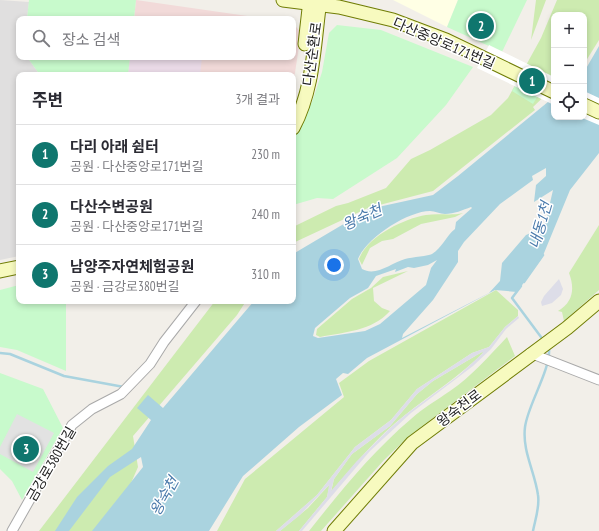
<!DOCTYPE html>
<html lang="ko">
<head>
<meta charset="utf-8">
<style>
	body { margin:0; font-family:"PT Sans Narrow","Noto Sans KR",sans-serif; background:#f7f7f7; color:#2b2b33 }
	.controls { position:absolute; right:12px; top:12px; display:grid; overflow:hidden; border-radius:8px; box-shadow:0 2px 6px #0003 }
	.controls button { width:36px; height:36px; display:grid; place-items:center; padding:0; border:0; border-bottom:1px solid #e1e1e2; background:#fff; color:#2b2b33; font:20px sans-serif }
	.you { position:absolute; left:334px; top:265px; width:14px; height:14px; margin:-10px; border:3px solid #fff; border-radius:50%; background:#1a73e8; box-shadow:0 0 0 6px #1a73e833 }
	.badge { display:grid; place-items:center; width:26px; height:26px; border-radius:50%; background:#0f766e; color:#fff; font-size:13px; font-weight:700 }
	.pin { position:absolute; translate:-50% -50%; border:2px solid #fff; box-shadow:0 1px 4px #0006 }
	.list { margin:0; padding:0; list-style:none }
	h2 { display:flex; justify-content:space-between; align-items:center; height:52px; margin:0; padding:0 16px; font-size:17px }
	h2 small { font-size:13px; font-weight:400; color:#7c7c81 }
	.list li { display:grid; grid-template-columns:26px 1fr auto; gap:12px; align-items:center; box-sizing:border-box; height:60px; padding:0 16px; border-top:1px solid #e1e1e2 }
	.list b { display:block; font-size:15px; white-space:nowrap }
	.list p { margin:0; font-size:13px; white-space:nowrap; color:#7c7c81 }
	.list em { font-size:13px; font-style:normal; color:#7c7c81 }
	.icon { flex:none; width:22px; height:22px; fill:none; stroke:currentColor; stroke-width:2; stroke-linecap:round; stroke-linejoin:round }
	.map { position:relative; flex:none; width:599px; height:531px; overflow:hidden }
	.search { position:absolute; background:#fff; box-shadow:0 2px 6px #0003; left:16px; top:16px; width:280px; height:44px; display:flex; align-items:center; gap:10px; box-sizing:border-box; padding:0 14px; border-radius:8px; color:#7c7c81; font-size:15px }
	.panel { position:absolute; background:#fff; box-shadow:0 2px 6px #0003; left:16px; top:72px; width:280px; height:232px; border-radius:8px }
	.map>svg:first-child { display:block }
	.residential { fill:#e0dfdf }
	.commercial { fill:#f2dad9 }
	.industrial { fill:#ebdbe8 }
	.education { fill:#ffffe5 }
	.grass { fill:#cdebb0 }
	.park { fill:#c8facc }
	.parking { fill:#e2e2e2 }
	.plaza { fill:#dddde8; fill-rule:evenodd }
	.water { fill:#aad3df; fill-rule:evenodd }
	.pier { fill:#fff }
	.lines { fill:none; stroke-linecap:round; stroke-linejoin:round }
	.stream { stroke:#aad3df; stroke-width:2.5 }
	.street-casing { stroke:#a9a9a9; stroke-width:11 }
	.secondary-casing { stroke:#707d05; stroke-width:15 }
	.street { stroke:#fff; stroke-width:9 }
	.secondary { stroke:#f7fabf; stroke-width:13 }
	.labels { text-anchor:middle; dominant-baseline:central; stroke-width:3; stroke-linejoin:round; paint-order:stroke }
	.street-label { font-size:14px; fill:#222; stroke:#fff }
	.water-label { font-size:15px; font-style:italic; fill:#4a7aab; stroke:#fff }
</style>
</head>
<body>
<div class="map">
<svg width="599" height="531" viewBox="0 0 599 531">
	<rect width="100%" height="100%" fill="#f2efe9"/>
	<polygon class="residential" points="0,0 29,2 27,19 19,19 19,57 27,57 40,75 19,75 19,256 0,260"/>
	<g class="commercial">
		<polygon points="136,0 269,19 134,19"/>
		<polygon points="293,23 301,33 293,86 293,75 128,75 130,57 293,57"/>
	</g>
	<polygon class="industrial" points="130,57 202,58 200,75 128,75"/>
	<polygon class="education" points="393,0 458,0 447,27"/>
	<g class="grass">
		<polygon points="536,0 546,0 531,40"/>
		<polygon points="557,0 599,0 599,40 584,64 584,15 554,15 554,87 533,107 535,110 433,191 368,208 293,243 293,228 295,226 336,206 348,203 386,188 411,159 430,150 491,115 508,98 541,38"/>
		<path d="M463 213 455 217 421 224 393 239 382 241 370 248 362 265 359 259C368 236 403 219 426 215 439 213 451 216 463 213Z"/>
		<path d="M599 225V290L564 321 562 312 558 311C573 302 575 289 569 273Z"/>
		<path d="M408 271 373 288 374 301 382 308 390 311C372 331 345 332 320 337L316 335 317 329 352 299 371 288 383 277Z"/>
		<polygon points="496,290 518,310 518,316 505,327 489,347 472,353 417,389 391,420 355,447 317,495 276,531 217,531 245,479 344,397 339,383 369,361"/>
		<polygon points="215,301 246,301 237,315 133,436 138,467 110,531 39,531"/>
		<path d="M507 337 515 356 408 437 384 460 321 531H309C340 492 372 452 411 419 423 408 437 400 450 391 472 376 489 356 507 337Z"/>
		<path d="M482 352H484C460 376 431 394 405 415 377 437 354 465 331 492L334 479 352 454 390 426 417 394 433 381Z"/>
		<polygon points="330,484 327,497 299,531 280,531 308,508"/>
	</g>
	<g class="park">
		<polygon points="29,0 136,0 134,19 27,19"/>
		<polygon points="458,0 527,0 502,52 447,27"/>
		<polygon points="337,25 381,30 473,67 446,105 397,158 333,199 317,198 293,205 293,134 312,102 322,72 329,33"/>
		<polygon points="27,57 130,57 128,75 40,75"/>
		<polygon points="527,65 549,77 533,104 512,91"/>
		<polygon points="19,285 19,301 66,301 66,371 17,350 0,347 0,290"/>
		<polygon points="0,373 43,389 63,428 22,500 12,481 0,469"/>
	</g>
	<polygon class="parking" points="17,414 54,433 33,472 0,454 0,447"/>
	<g class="plaza">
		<polygon points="559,279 563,289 561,295 552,303 542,306 541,302 544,296"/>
		<path d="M518 316 519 318 506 329 491 349 473 366 411 413 370 451 302 531H299L327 497 329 485 300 515 280 531H276L317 495 355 447 391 420 417 389 472 353 489 347 505 327ZM482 352 483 353 458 376 405 415 389 429 356 462 331 491 334 479 352 454 390 426 417 394 433 381Z"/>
	</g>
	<path class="water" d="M599 46V153L570 190 542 258 517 292 495 290 367 358 348 374 343 373 336 379 342 395 299 427 243 476 209 531H92L143 467 141 457 110 477 69 531H55L77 497 108 466 132 449 151 420 137 408 148 395 163 408 254 301H293V254L369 209 433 195 458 176 554 97V117H584V72ZM546 168V176L536 185 534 202 553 190 544 229 541 232 538 230 526 235 502 263 500 281 489 293 402 338 403 334 433 300 458 262V251L464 242 500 204 533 180 532 176ZM471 207 472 208 456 222 455 229C446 236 442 248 432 254 429 256 412 257 405 259 391 263 376 277 362 269L358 259C366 238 408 211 430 211 435 211 440 214 445 214 454 214 463 210 471 207ZM437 260 431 268 426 285 380 324 365 331 318 338 313 336 315 328 350 298 368 288 376 276 396 269 395 272 408 267 414 268 428 265Z"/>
	<g class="pier">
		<polygon points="489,45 554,77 554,105 477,68"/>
		<polygon points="584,91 599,98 599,125 580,117 584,117"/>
	</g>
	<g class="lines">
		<g class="stream">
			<polyline points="524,282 543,255"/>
			<polyline points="521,286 512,298 541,337"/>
			<polyline points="0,353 10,354 64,376 124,387"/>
			<path d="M533 531C535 520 540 507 538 495 535 472 522 451 525 427 528 404 551 370 549 348"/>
		</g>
		<g class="street-casing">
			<g id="street">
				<polyline points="530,353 599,380"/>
				<polyline points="12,531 72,425 92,409 121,394 150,364 164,342 196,301"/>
			</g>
		</g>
		<g class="secondary-casing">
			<g id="secondary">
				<polyline points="283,0 339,7 393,20 446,40 554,92"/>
				<polyline points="305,44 310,0"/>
				<polyline points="584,105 599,112"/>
				<path d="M293 128C314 89 314 43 320 0"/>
				<polyline points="0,271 19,267"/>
				<polyline points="334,531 412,443 567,328 599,301"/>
			</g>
		</g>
		<use href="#street" class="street"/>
		<use href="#secondary" class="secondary"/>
	</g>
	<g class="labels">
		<g class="street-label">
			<text transform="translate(444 43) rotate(23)">다산중앙로171번길</text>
			<text transform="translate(312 54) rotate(-82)">다산순환로</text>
			<text transform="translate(459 408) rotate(-37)">왕숙천로</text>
			<text transform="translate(51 464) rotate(-60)">금강로380번길</text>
		</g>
		<g class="water-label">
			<text transform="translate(362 217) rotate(-24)">왕숙천</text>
			<text transform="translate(540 225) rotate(-74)">내동1천</text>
			<text transform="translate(164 496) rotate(-61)">왕숙천</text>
		</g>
	</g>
</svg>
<div class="controls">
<button>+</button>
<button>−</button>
<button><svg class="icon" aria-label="locate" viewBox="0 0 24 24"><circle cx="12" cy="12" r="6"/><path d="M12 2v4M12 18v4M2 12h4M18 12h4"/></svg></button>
</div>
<div class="you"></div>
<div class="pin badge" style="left:532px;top:81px">1</div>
<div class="pin badge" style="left:481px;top:26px">2</div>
<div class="pin badge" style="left:26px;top:449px">3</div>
<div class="search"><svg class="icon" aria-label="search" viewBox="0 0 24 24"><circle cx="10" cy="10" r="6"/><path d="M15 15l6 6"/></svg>장소 검색</div>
<section class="panel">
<h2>주변<small>3개 결과</small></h2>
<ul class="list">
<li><span class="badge">1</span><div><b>다리 아래 쉼터</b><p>공원 · 다산중앙로171번길</p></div><em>230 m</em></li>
<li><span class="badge">2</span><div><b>다산수변공원</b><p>공원 · 다산중앙로171번길</p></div><em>240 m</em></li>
<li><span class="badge">3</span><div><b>남양주자연체험공원</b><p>공원 · 금강로380번길</p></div><em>310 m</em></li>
</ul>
</section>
</div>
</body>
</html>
